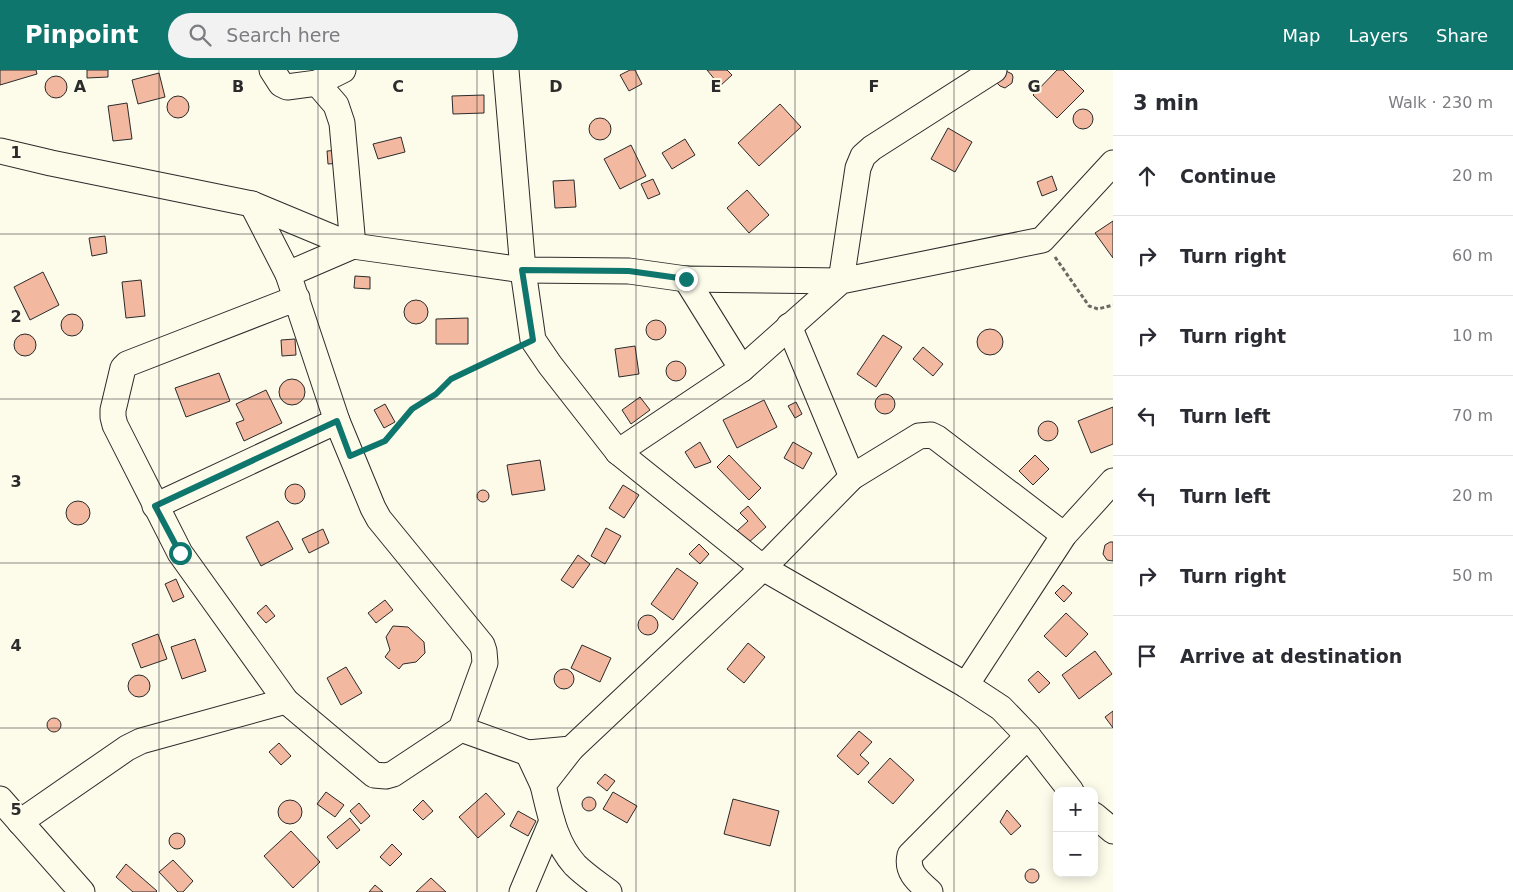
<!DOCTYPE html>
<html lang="en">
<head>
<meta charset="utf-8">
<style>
	body { margin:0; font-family:"DejaVu Sans",sans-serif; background:#f2f2f3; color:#2b2b33 }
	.controls { position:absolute; right:15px; bottom:15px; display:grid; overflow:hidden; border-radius:10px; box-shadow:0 2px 12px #0003 }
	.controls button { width:45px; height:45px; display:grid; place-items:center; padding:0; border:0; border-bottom:1px solid #e1e1e2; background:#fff; color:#2b2b33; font:25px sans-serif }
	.stop { position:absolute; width:15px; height:15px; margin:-11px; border:4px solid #0f766e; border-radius:50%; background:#fff }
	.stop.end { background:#0f766e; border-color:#fff; box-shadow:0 1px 5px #0008 }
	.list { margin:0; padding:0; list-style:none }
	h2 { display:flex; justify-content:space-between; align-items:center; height:65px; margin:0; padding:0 20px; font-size:21px }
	h2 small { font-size:16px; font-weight:400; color:#7c7c81 }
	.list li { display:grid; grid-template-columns:32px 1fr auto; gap:15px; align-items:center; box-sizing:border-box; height:80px; padding:0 20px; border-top:1px solid #e1e1e2 }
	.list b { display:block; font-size:19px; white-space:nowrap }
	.list em { font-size:16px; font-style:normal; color:#7c7c81 }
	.icon { flex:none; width:28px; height:28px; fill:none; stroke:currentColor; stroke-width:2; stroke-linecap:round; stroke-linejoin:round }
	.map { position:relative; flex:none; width:1113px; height:822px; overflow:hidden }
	header { display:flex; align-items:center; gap:30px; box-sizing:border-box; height:70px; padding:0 25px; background:#0f766e; color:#fff }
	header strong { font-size:24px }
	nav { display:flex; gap:28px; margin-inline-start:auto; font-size:18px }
	.search { width:350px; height:45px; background:#f2f2f3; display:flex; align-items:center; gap:12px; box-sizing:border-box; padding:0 18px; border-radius:28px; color:#7c7c81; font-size:19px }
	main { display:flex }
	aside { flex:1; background:#fff }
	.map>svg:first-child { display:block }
	.building { fill:#f2b8a0; stroke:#2b2b2b }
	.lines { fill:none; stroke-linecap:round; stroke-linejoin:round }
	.minor-casing { stroke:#2b2b2b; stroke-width:27 }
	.path { stroke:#6a6964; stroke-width:3; stroke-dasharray:4 2.5; stroke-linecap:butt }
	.minor { stroke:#fdfbea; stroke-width:25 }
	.route { stroke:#0f766e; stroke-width:6 }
	.grid { fill:none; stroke:#2b2b2b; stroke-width:1; stroke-opacity:0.55 }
	.grid-label { font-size:16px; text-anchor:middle; font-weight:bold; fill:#2b2b2b; stroke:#fdfbea; stroke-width:4; stroke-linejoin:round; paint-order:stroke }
</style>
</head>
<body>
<header>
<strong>Pinpoint</strong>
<div class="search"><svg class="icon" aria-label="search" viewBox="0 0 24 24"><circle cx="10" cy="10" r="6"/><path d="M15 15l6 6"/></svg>Search here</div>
<nav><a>Map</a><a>Layers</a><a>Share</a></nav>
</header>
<main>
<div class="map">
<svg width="1113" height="822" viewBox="0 0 1113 822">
	<rect width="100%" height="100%" fill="#fdfbea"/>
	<g class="building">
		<polygon points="0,0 36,0 37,4 0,15"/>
		<polygon points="87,0 108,0 108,7 87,8"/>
		<polygon points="630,0 635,0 642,14 629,21 620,5"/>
		<polygon points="707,0 727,0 732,5 720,16"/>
		<polygon points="1004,0 1012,4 1013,7 1012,13 1005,18 1000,16 996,12"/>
		<polygon points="1057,0 1063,0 1084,21 1057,48 1033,25"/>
		<polygon points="159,3 165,27 138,34 132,10"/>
		<circle cx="56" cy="17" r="11"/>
		<polygon points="484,25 484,43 453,44 452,26"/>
		<circle cx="178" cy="37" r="11"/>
		<polygon points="127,33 132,69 113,71 108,36"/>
		<polygon points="780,34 801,57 759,96 738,73"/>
		<circle cx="1083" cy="49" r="10"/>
		<circle cx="600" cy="59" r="11"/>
		<polygon points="948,58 972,72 955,102 931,89"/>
		<polygon points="401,67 405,82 378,89 373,74"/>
		<polygon points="685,69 695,85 672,99 662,83"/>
		<polygon points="631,75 646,106 620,119 604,89"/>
		<polygon points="340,80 342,93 328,94 327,81"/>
		<polygon points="1052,106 1057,120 1042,126 1037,112"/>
		<polygon points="653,109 660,124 648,129 641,114"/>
		<polygon points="574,110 576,137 555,138 553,111"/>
		<polygon points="747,120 769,145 749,163 727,138"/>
		<polygon points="1113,151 1113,188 1095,163"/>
		<polygon points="105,166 107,183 92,186 89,168"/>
		<polygon points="43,202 59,235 30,250 14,217"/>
		<polygon points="355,206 370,207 370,219 354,218"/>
		<polygon points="141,210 145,246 126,248 122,212"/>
		<circle cx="416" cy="242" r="12"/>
		<circle cx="72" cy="255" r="11"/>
		<polygon points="468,248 468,274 436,274 436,249"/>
		<circle cx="656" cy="260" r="10"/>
		<circle cx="990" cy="272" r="13"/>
		<circle cx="25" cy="275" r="11"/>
		<polygon points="883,265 902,277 876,317 857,304"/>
		<polygon points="295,269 296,285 282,286 281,270"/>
		<polygon points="635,276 639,304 619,307 615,279"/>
		<polygon points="923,277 943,294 933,306 913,289"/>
		<circle cx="676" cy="301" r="10"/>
		<polygon points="219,303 230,331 186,347 175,318"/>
		<circle cx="292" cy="322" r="13"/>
		<polygon points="266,320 282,353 244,371 236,353 244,350 236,334"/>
		<circle cx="885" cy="334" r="10"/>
		<polygon points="640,327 650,340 631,354 622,340"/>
		<polygon points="764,330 777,357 737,378 723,350"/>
		<polygon points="796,332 802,344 795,348 788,336"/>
		<polygon points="385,334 395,352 384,358 374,340"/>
		<polygon points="1113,337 1113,374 1091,383 1078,351"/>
		<circle cx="1048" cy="361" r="10"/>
		<polygon points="700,372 711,392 695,398 685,382"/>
		<polygon points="793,372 812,383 803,399 784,388"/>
		<polygon points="729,385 761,418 749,430 717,397"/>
		<polygon points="1035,385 1049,399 1033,415 1019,401"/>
		<polygon points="540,390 545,420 512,425 507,395"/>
		<circle cx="295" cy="424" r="10"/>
		<polygon points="623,415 639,425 624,448 609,438"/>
		<circle cx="483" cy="426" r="6"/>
		<circle cx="78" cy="443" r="12"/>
		<polygon points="748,436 766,457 748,473 737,461 748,451 740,443"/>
		<polygon points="278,451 293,479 261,496 246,467"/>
		<polygon points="606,458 621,466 605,494 591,486"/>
		<polygon points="323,459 329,473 309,483 302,469"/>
		<polygon points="1110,472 1113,472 1113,491 1107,490 1103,484 1105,475"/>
		<polygon points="699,474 709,484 700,494 689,484"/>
		<polygon points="578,485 590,494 573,518 561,510"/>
		<polygon points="677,498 698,513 673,550 651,534"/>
		<polygon points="176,509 184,527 173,532 165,514"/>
		<polygon points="1063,515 1072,523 1064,532 1055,523"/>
		<polygon points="385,530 393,540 376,553 368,543"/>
		<polygon points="266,535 275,546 266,553 257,543"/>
		<polygon points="1066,543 1088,564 1066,587 1044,566"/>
		<circle cx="648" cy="555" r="10"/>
		<polygon points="393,556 408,557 424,572 425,583 416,592 403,594 399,599 385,587 390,580 386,567"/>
		<polygon points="158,564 167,589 141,598 132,574"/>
		<polygon points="195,569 206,601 182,609 171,577"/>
		<polygon points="748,573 765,587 744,613 727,599"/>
		<polygon points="582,575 611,588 600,612 571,598"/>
		<polygon points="1095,581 1112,604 1079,629 1062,605"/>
		<polygon points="346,597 362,623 341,635 327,608"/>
		<circle cx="564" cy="609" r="10"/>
		<polygon points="1038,601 1050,613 1039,623 1028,610"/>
		<circle cx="139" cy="616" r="11"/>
		<polygon points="1113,641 1113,658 1105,647"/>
		<circle cx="54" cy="655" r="7"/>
		<polygon points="859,661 872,672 860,685 869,693 858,705 837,686"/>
		<polygon points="279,673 291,686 281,695 269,682"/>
		<polygon points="890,688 914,710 893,734 868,712"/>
		<polygon points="605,704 615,711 607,721 597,713"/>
		<polygon points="326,722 344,735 335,747 317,734"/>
		<polygon points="613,722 637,736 627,753 603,739"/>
		<polygon points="486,723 505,744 478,768 459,747"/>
		<circle cx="589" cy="734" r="7"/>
		<polygon points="733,729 779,741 770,776 724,764"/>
		<circle cx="290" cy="742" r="12"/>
		<polygon points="423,730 433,741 423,750 413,740"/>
		<polygon points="359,733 370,746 361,754 350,741"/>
		<polygon points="1007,740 1021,756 1011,765 1000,752"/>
		<polygon points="518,741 536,751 528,766 510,756"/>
		<polygon points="350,748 360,760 337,779 327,767"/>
		<polygon points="291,761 320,792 293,818 264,786"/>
		<circle cx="177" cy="771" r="8"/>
		<polygon points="392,774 402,784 390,796 380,787"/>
		<polygon points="173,790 193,811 183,822 178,822 159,802"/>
		<polygon points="126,794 157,821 156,822 133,822 116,807"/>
		<circle cx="1032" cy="806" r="7"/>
		<polygon points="431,808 446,822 416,822"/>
		<polygon points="375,815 383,822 369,822"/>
	</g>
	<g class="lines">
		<g class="minor-casing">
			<g id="minor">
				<polyline points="272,0 281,14 287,17 317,13"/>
				<polyline points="506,0 523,200 533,270 550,295 618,382"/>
				<polyline points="0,81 51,93 252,134 353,176 342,53 336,35 317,13 343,0"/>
				<polyline points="252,134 288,204 337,351 373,438 379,449 482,575 484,581 485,593 461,659 393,704 386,706 374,705 286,631 180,483 115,355 113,347 113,340 123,298 127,294 297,228"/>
				<polyline points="288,204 353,176 523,200 629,201 686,209 841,211 858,98 863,86 872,78 994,0"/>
				<polyline points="686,209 742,299"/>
				<polyline points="789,256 852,407"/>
				<polyline points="155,436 337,351"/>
				<polyline points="966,615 1064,465 1113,411"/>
				<polyline points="461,659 528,683"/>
				<polyline points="543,715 528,683 571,679"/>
				<polyline points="1071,721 1028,666 1001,638 966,615 763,498 618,382 742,299 841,211 1042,170 1113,93"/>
				<polyline points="0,729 82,822"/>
				<polyline points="1094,745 1113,761"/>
				<polyline points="20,752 127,678 141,671 286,631"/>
				<polyline points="522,822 552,751"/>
				<path d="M609 822C597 813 585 805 575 795 555 773 550 744 543 715L571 679 763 498 852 407 919 366 931 365 937 368 1064 465"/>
				<path d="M930 822C918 811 906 802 910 785L1028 666"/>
			</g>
		</g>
		<g class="path">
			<polyline points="1055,187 1089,236 1098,239 1113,235"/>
			<polyline points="372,377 385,371 413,339 436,324 451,309 512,280"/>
		</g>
		<use href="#minor" class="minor"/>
	</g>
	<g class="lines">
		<polyline class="route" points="180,483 155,436 337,351 350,386 385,371 412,339 436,324 451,309 533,270 522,200 629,201 686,209"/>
	</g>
	<path class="grid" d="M159 0V822M318 0V822M477 0V822M636 0V822M795 0V822M954 0V822M0 164H1113M0 329H1113M0 493H1113M0 658H1113"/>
	<g class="grid-label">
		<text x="80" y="22">A</text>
		<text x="238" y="22">B</text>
		<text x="398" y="22">C</text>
		<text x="556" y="22">D</text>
		<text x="716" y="22">E</text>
		<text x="874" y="22">F</text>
		<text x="1034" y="22">G</text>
		<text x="16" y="88">1</text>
		<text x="16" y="252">2</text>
		<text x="16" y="417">3</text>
		<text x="16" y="581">4</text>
		<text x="16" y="745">5</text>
	</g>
</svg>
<div class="controls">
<button>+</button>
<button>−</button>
</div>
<div class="stop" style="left:180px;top:483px"></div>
<div class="stop end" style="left:686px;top:209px"></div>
</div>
<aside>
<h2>3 min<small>Walk · 230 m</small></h2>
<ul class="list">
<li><svg class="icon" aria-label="ahead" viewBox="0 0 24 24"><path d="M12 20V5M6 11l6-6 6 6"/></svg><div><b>Continue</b></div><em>20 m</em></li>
<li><svg class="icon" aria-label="right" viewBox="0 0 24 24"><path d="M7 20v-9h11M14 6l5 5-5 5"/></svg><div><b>Turn right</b></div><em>60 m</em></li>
<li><svg class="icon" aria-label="right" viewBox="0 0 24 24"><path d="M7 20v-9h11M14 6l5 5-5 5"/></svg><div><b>Turn right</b></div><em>10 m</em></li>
<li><svg class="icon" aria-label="left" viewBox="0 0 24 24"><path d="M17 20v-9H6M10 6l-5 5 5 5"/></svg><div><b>Turn left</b></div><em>70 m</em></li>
<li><svg class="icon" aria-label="left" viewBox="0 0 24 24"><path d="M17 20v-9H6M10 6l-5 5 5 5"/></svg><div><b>Turn left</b></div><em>20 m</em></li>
<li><svg class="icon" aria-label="right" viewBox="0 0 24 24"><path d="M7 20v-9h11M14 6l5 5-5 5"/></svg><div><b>Turn right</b></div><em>50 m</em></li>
<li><svg class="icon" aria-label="arrive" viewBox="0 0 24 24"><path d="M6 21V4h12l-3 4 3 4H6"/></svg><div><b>Arrive at destination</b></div></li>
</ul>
</aside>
</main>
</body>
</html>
